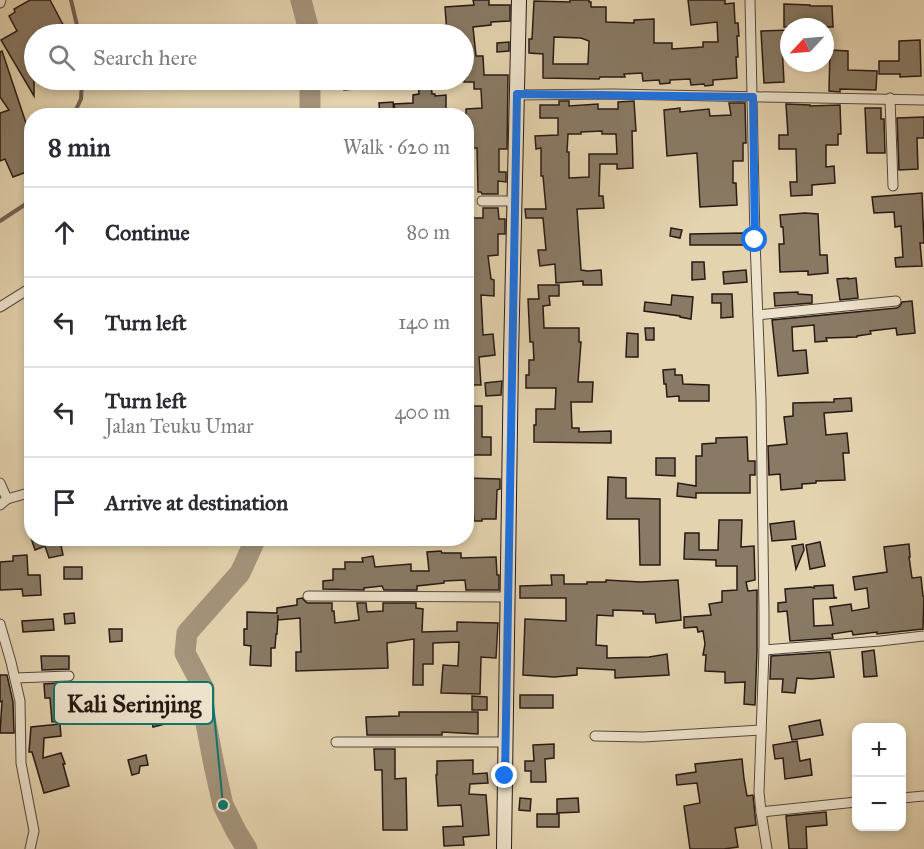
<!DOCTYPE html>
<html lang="en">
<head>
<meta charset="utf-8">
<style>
	body { margin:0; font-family:"IM FELL Great Primer",serif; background:#f2f2f3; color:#2b2b33 }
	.controls { position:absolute; right:18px; bottom:18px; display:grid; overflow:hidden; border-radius:12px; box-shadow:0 3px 9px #0003 }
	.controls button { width:54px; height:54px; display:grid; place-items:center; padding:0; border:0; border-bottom:2px solid #e1e1e2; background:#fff; color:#2b2b33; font:30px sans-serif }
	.compass { position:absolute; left:780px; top:18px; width:54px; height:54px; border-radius:50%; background:#fff; box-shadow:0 3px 9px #0003; rotate:244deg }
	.stop { position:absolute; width:18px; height:18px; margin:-14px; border:4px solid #1a73e8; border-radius:50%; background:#fff }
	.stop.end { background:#1a73e8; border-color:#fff; box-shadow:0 2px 6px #0008 }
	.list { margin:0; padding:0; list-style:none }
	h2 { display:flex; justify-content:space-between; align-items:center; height:78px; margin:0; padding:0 24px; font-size:26px }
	h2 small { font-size:20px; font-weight:400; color:#7c7c81 }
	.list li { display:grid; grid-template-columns:39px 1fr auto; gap:18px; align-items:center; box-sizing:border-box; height:90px; padding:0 24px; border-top:2px solid #e1e1e2 }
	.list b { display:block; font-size:22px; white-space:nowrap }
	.list p { margin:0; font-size:20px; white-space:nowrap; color:#7c7c81 }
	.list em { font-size:20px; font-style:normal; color:#7c7c81 }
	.icon { flex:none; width:33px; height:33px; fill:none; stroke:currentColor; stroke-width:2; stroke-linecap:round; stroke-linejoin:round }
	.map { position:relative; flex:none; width:924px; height:849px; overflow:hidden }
	.search { position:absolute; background:#fff; box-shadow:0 3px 9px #0003; left:24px; top:24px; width:450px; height:66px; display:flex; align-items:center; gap:15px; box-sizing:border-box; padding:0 21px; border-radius:33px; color:#7c7c81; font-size:22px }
	.panel { position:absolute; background:#fff; box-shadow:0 3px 9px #0003; left:24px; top:108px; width:450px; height:438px; border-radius:24px }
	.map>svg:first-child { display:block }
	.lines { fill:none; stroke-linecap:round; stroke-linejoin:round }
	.stream { stroke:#726352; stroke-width:4 }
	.river { stroke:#a4947b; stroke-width:21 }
	.building { fill:#897a65; stroke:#271a15; stroke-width:1.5; fill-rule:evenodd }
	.minor-casing { stroke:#56483c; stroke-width:11 }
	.secondary-casing { stroke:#271a15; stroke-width:16 }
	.minor { stroke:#ede2cb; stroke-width:9 }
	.secondary { stroke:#ede2cb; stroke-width:14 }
	.route { stroke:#1a73e8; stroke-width:8 }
	.leader { fill:none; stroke:#0f766e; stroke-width:2 }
	.callout-dot { fill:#0f766e; stroke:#ede2cb; stroke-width:2 }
	.callout { fill:#ede2cb; stroke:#0f766e; stroke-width:2 }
	.callout-label { font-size:24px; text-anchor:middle; font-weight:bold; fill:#271a15 }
</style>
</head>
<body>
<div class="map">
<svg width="924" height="849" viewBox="0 0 924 849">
	<rect width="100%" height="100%" fill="#e4d3af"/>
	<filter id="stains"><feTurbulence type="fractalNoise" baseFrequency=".00333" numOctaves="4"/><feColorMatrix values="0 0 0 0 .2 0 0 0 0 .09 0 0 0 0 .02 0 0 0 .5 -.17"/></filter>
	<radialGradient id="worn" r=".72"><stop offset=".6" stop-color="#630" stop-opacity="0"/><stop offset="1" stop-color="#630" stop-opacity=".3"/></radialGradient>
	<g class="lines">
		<g class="stream">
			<polyline points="71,0 79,34"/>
			<polyline points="73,116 81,99 82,80"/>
			<polyline points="0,221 32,200"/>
		</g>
		<g class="river">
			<polyline points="301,0 307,23 308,34"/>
			<polyline points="310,116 310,80"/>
			<polyline points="247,849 236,831 223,805 214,765 204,713 204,689 185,653 187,633 240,573 256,538"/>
		</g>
	</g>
	<g class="building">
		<polygon points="30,0 50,0 68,34 34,34 34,96 1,40 17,31 9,16 15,12 14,9"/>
		<polygon points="473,0 489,0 489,5 510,5 510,21 491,22 491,25 473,27 476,56 483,56 484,75 508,75 507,149 499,149 499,172 506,172 506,182 498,181 498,194 482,194 481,192 478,192 477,148 472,148 472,123 466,123 466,109 482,108 481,89 474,89 474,82 464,82 464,64 466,64 464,34 447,34 445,7 474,5"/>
		<path d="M570 0H589V2H591V7H606V22L634 23V20L654 19V43H672V49L703 47V42H718L717 22 691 25 688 0H725V4L734 3 735 23H738L739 36H737L738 57H736L737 78 713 80V85L705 86 704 84 691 85 690 79 670 80V83L660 84 659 80 643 81 642 73 624 74 625 77H600L599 79 543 78V54L529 53V39H532L534 1 570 2ZM554 37 581 38 589 41 588 64H553Z"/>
		<polygon points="784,4 810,5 810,6 832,6 833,27 784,27"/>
		<polygon points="789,30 789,43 782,44 784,82 764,83 761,31"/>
		<polygon points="920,40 921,76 900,77 900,74 879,74 879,61 899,61 899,41"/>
		<polygon points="509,42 509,51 497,52 497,43"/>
		<polygon points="830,50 848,51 848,70 877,71 876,90 840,89 840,92 829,91"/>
		<polygon points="2,51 32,141 32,170 13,177 5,159 0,161 0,113 9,110 0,97 0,52"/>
		<polygon points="343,80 353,80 354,89 344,90"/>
		<polygon points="418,80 431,80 432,94 435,94 435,96 446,95 446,110 396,114 394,104 413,103 413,95 419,94"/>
		<path d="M559 101H569V106L598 104V109H618V102L634 101 636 131H632L633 168 617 169V164H600L599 196H603L604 208 577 209 581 270 588 271 601 270 602 285H583V281L556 283 555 264 540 266 538 250H546L543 218H526L525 209H546L543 176H541V148L536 149 535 136 558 135V118H540V105H559ZM602 131V134H616L617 154H589V177L569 178V152H567L568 134H581V132Z"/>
		<polygon points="393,102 394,113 380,114 379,103"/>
		<polygon points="729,103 745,103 746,143 743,143 743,161 733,161 733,183 736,183 737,205 700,207 697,153 667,156 664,110 680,108 680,112 709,109 710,116 731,115"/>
		<polygon points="786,104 810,105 810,106 840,105 841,134 838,134 838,145 826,145 826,167 834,166 835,183 812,185 812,195 791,196 790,182 797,182 796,149 779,149 779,135 788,135"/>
		<polygon points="865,108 881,108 881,119 884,119 885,153 867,153"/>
		<polygon points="924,117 924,138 917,138 918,169 899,170 897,118"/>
		<polygon points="922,193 924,243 920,243 922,266 896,267 895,258 903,257 901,226 895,227 894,212 874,213 872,197"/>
		<polygon points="483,208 498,208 499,219 505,219 505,234 498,234 498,255 488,256 491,279 494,280 494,296 481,295 483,335 493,334 495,355 479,357 481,385 466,385 466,245 471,245 470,218 483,218"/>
		<polygon points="805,213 818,214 820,255 827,255 828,273 808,275 808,271 780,272 779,244 784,244 783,227 781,227 780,215"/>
		<polygon points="671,228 682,230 680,238 670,236"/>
		<polygon points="743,233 743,245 690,245 690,234"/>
		<polygon points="692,262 704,262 705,279 692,280"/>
		<polygon points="746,270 747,282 724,284 723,272"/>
		<polygon points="848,278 848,279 856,278 858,298 840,300 837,279"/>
		<polygon points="538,285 559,285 559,296 549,296 550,305 543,306 544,328 579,328 579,342 581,342 578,382 593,382 592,402 571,402 572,428 579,428 579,432 611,431 611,443 534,442 534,425 536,425 536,409 555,409 556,388 526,388 526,375 529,375 529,360 534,360 533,342 530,342 528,299 539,299"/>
		<polygon points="798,292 798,294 812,295 812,303 775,306 774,293"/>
		<polygon points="712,294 732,294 733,317 721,318 721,303 712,303"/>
		<polygon points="672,295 693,297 691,319 680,317 680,316 644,311 645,302 671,305"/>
		<polygon points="912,301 915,333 897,335 896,328 870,331 871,334 857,336 857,337 826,338 827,341 815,342 814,325 792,327 793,351 806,350 808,373 778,376 772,320 897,308 900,306 902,302"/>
		<polygon points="645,328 654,328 654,340 646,340"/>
		<polygon points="627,333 638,334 638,357 626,357"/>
		<polygon points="675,369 675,375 682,375 683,384 709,385 709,401 679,401 679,396 667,397 666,384 664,384 663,370"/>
		<polygon points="502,381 501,395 486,396 485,383"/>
		<polygon points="851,398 852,411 824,413 826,435 847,433 849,453 843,453 845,480 816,481 816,483 802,484 802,488 781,490 780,474 769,475 768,446 787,444 784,417 793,416 793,403 834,402 834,399"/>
		<polygon points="466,406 482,406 482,437 491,437 491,455 466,455"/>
		<polygon points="747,437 748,461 755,461 755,475 750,475 750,493 696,493 696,498 677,496 678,483 696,486 696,456 702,456 702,444 716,443 716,438"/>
		<polygon points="656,458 675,458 675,476 656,475"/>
		<polygon points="608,477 626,478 626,498 660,499 660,565 640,565 639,519 607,519"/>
		<polygon points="466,478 500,479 500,489 497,490 496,519 482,519 482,521 474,521 473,506 466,506"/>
		<polygon points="719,520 742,520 741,547 754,546 755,580 746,582 748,591 757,590 757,650 755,705 744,704 745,682 725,683 725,672 705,671 706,655 703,655 705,644 703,631 698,632 697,627 684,628 684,617 711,615 709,604 722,602 722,591 737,590 737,566 716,566 716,560 684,559 685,533 699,533 699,550 718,550"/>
		<polygon points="794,521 796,539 772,541 770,524"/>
		<polygon points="31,538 62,538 60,540 63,555 49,558 45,546 35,550"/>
		<polygon points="820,542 825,566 810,569 806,545"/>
		<polygon points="803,544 804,550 796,569 792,546"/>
		<polygon points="909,544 910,557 909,557 912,578 921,577 923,596 924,596 923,629 877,634 877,632 853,635 852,631 832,634 833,638 790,641 787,611 778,612 778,603 786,602 785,589 811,587 814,588 814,586 833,585 834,597 837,598 813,599 814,626 833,625 830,607 851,604 852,611 869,608 867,588 855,590 853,577 887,572 884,547"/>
		<polygon points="441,551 442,553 461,553 461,558 496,557 497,575 499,575 499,590 466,590 465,580 444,581 444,583 417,586 417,590 384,590 382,586 364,588 364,590 323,589 323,581 333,580 333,569 345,569 345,562 363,562 362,558 373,556 375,567 411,564 411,571 429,571 427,552"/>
		<polygon points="27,555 28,575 40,575 41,595 23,596 22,589 0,590 0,562 13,561 13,556"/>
		<rect x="64" y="567" width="18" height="12"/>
		<polygon points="551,575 564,575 564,584 587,584 587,582 606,582 606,580 641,582 678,580 681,620 656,623 655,614 643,614 643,611 613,610 613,616 597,615 596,645 607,646 607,658 649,657 667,654 669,675 615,678 615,670 577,668 577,675 554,677 523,675 525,619 566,621 566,598 520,598 520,586 552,585"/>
		<polygon points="302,598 307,603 332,603 332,611 334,611 335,623 359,620 357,603 366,603 367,612 383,611 383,603 416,603 416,608 423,609 422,632 457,631 457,622 498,623 496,658 481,657 480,694 441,693 443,665 458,666 459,642 433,643 433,664 423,664 423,685 413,685 414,639 387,643 388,668 296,671 296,652 301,652 300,618 278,620 278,615 277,634 276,634 275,648 271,648 271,666 250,665 251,646 244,645 244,629 247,629 247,612 277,613 277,608 297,605 297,599"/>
		<polygon points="74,613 75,623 65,624 64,614"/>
		<polygon points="53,619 54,630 23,632 22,621"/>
		<polygon points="109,629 122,629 122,641 110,642"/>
		<polygon points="874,650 877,676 864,677 862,652"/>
		<polygon points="830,652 834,677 811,679 797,678 795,693 782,692 783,679 770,679 771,656"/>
		<polygon points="41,656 69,656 69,669 42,670"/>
		<polygon points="0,675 7,675 13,702 14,733 0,733 2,701 0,702"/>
		<polygon points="71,682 106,683 107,699 67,698 69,720 52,722 50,698 45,698 44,684"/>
		<rect x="520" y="695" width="33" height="13"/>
		<polygon points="472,696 487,697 487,710 472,710"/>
		<polygon points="165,703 169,723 153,727 149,706"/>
		<polygon points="399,712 478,712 478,734 442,732 442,735 367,735 366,717 399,716"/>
		<polygon points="820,720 823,735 792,740 789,726"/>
		<polygon points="60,724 61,736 44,738 43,758 61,753 65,764 63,764 69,786 44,793 32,752 29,752 31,727"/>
		<polygon points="797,741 800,761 810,759 812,775 785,779 783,758 775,759 773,745"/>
		<polygon points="554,744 554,758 545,759 546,782 531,782 531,771 525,771 525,761 534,761 533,745"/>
		<polygon points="374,749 395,749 395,779 406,778 407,830 383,830 382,770 375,770"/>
		<polygon points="146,755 148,765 140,766 139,773 132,775 128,760"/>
		<polygon points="742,759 744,779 747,796 753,795 756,825 735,828 738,847 724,849 690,849 684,806 700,803 697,783 677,785 676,775 696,772 695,764"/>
		<polygon points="473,760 473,774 487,773 488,783 470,784 469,794 486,795 489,835 463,837 464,845 444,846 443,827 463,826 461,805 438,806 436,775 437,775 437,761"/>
		<polygon points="520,798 531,799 530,811 519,810"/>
		<polygon points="578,798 579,812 557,813 557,799"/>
		<polygon points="826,812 827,825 806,827 807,849 789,849 786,816"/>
		<rect x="537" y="814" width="22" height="13"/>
	</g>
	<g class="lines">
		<g class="minor-casing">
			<g id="minor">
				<polyline points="750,0 755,240 761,400 764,614 764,650 759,792 761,812 767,849"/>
				<polyline points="0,3 1,0"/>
				<polyline points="517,95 613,94 924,100"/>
				<polyline points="890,98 893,186"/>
				<polyline points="482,201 514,201"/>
				<polyline points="0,307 32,287"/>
				<polyline points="758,315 896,301"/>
				<polyline points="0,483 7,499 0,505"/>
				<polyline points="7,499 32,492"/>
				<polyline points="308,596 508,597"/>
				<polyline points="0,624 11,662 20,701 21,763 34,831 30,849"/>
				<polyline points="764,650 880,641 924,636"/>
				<polyline points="15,678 69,676"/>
				<polyline points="595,736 643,737 761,730"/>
				<polyline points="336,742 505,742"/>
				<polyline points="902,798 924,796"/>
				<polyline points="761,812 856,802"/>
			</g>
		</g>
		<g class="secondary-casing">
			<polyline id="secondary" points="504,849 511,357 519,0"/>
		</g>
		<use href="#minor" class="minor"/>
		<use href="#secondary" class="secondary"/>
	</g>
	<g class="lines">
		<polyline class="route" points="505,776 517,94 753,97 755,240"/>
	</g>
	<path class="leader" d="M223 805L213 703"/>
	<circle class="callout-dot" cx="223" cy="805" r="6"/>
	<rect class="callout" x="54" y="682" width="159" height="42" rx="6"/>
	<g class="callout-label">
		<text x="134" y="712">Kali Serinjing</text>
	</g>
	<rect width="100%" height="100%" filter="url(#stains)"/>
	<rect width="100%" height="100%" fill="url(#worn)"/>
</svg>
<div class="controls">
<button>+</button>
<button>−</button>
</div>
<svg class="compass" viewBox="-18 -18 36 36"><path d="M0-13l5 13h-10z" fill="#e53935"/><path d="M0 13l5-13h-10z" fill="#7c7c81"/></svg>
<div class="stop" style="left:755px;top:240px"></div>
<div class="stop end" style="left:505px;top:776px"></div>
<div class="search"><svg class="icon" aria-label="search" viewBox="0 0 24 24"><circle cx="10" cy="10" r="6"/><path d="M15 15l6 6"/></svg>Search here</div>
<section class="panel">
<h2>8 min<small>Walk · 620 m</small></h2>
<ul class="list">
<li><svg class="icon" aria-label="ahead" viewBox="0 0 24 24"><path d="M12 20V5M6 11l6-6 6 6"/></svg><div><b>Continue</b></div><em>80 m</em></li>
<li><svg class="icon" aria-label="left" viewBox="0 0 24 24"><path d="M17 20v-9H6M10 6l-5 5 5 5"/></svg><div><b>Turn left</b></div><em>140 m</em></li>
<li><svg class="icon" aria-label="left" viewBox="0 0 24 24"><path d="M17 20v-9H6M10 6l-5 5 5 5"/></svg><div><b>Turn left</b><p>Jalan Teuku Umar</p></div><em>400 m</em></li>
<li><svg class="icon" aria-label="arrive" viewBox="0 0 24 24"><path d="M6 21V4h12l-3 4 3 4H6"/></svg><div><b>Arrive at destination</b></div></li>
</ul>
</section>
</div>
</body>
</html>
